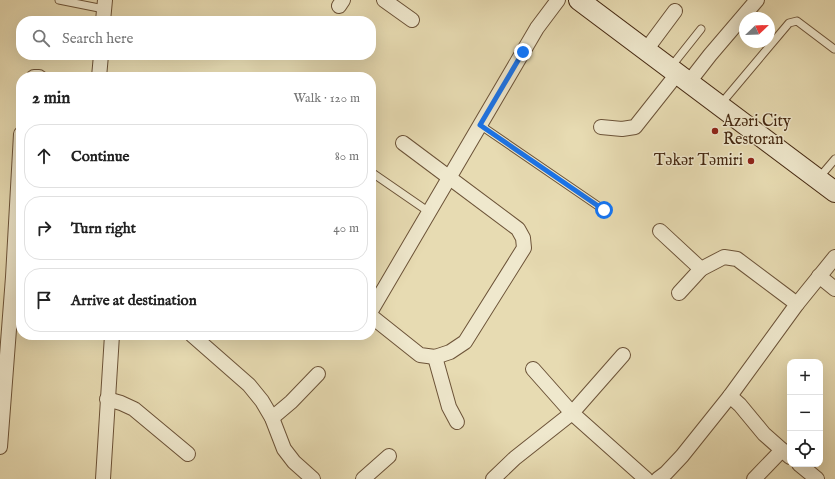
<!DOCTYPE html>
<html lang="en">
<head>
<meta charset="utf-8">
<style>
	body { margin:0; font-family:"IM FELL English",serif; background:#f6f6f6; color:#222 }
	.controls { position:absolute; right:12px; bottom:12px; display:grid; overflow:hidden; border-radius:8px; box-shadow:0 4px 16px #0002 }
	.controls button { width:36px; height:36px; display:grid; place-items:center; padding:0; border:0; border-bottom:1px solid #e0e0e0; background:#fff; color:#222; font:20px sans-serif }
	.compass { position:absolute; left:739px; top:12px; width:36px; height:36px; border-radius:50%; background:#fff; box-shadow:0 4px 16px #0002; rotate:67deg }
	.stop { position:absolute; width:12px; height:12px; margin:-9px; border:3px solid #1a73e8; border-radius:50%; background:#fff }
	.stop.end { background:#1a73e8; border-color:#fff; box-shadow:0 1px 4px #0008 }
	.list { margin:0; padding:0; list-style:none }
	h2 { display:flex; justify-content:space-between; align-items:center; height:52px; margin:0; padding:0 16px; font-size:17px }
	h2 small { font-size:13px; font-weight:400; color:#767676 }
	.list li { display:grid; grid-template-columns:26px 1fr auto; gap:12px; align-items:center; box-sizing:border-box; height:64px; margin:0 8px 8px; padding:0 8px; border:1px solid #e0e0e0; border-radius:16px }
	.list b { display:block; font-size:15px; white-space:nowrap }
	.list em { font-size:13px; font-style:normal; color:#767676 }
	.icon { flex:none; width:22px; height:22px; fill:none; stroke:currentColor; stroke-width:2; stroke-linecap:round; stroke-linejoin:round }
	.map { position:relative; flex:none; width:835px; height:479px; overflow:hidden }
	.search { position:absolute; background:#fff; box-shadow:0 4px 16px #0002; left:16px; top:16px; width:360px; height:44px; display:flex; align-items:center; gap:10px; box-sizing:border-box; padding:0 14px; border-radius:16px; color:#767676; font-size:15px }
	.panel { position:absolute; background:#fff; box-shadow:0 4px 16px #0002; left:16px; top:72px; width:360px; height:268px; border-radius:16px }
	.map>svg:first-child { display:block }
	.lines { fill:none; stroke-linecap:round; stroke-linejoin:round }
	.service-casing { stroke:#6c5338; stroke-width:9 }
	.minor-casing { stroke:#6c5338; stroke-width:16 }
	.secondary-casing { stroke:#43260f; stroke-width:22 }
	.service { stroke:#efe8cd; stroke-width:7 }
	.minor { stroke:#efe8cd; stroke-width:14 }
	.secondary { stroke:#efe8cd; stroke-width:20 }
	.route { stroke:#1a73e8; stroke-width:5 }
	.poi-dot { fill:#8f2418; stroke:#efe8cd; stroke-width:1.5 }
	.labels { text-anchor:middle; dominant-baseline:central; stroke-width:3; stroke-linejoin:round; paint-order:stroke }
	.poi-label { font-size:16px; fill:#43260f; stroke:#efe8cd; text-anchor:start }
</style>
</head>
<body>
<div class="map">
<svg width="835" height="479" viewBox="0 0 835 479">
	<rect width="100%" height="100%" fill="#e7dbb2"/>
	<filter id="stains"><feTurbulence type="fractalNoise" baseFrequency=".005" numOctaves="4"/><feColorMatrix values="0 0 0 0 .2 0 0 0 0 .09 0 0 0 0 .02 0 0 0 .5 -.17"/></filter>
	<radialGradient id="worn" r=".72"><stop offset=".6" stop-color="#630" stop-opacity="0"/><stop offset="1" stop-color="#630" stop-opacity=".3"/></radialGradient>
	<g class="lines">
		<g class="service-casing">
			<g id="service">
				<polyline points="59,0 104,9"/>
				<polyline points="670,68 701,29"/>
				<polyline points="720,105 789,23 797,21 834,49"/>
				<polyline points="480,125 604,210"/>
				<polyline points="371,172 429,212"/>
				<polyline points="818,179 835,159"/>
			</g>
		</g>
		<g class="minor-casing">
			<g id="minor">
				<polyline points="384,0 412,20"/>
				<polyline points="339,6 343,0"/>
				<polyline points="103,21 105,0"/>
				<polyline points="646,50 675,11"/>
				<polyline points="34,77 39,77"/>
				<polyline points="99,77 101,55"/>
				<polyline points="689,82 710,55 757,0"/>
				<polyline points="601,127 622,129 635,127 677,74"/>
				<polyline points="660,231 701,269 724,257 737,259 797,304"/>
				<polyline points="819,276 835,289"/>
				<polyline points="679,293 701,269"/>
				<polyline points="371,311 537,28 558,0"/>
				<polyline points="371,316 420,355 435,357 450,352 465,342 524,248 523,238 518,229 403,143"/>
				<polyline points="192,335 249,385 262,401 272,418 284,449 294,462 313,479"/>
				<polyline points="435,357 449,407 457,422"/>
				<polyline points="533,369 572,413 646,479"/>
				<polyline points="730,396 740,405 764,434 790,457"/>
				<polyline points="107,399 121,403 134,409 188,454"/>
				<polyline points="272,418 291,402 318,374"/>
				<polyline points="0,447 13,277 21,134"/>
				<polyline points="799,464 817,479"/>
				<polyline points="103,479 112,335"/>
				<polyline points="363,479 389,456"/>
				<polyline points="493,479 515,458 572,413 623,355"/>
				<polyline points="658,479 666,473 682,456 730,396 797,304 835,257"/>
				<polyline points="754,479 782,450"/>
			</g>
		</g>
		<g class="secondary-casing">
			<polyline id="secondary" points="579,0 835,192"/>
		</g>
		<use href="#service" class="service"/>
		<use href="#minor" class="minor"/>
		<use href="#secondary" class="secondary"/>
	</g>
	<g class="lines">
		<polyline class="route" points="523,52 480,125 604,210"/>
	</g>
	<g class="poi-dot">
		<circle cx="715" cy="131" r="4"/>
		<circle cx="751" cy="161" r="4"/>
	</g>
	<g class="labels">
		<g class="poi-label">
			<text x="723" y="122">Azəri City<tspan x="723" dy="18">Restoran</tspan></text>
			<text x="743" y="161" text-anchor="end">Təkər Təmiri</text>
		</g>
	</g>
	<rect width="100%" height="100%" filter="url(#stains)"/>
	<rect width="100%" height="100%" fill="url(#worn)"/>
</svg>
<div class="controls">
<button>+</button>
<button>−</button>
<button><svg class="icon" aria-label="locate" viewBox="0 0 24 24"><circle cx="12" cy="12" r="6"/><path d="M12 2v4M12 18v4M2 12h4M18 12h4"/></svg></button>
</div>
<svg class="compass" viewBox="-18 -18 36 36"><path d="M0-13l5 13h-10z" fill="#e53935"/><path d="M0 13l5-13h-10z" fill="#767676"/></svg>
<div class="stop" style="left:604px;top:210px"></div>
<div class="stop end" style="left:523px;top:52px"></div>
<div class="search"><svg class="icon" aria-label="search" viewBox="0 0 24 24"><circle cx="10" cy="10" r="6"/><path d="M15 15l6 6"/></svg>Search here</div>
<section class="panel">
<h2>2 min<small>Walk · 120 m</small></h2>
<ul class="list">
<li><svg class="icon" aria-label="ahead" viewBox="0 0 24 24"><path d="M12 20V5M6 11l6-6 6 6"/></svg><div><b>Continue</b></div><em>80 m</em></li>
<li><svg class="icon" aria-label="right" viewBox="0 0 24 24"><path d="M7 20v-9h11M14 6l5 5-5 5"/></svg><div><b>Turn right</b></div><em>40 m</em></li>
<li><svg class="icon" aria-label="arrive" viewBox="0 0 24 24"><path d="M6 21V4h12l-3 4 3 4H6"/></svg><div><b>Arrive at destination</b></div></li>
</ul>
</section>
</div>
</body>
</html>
